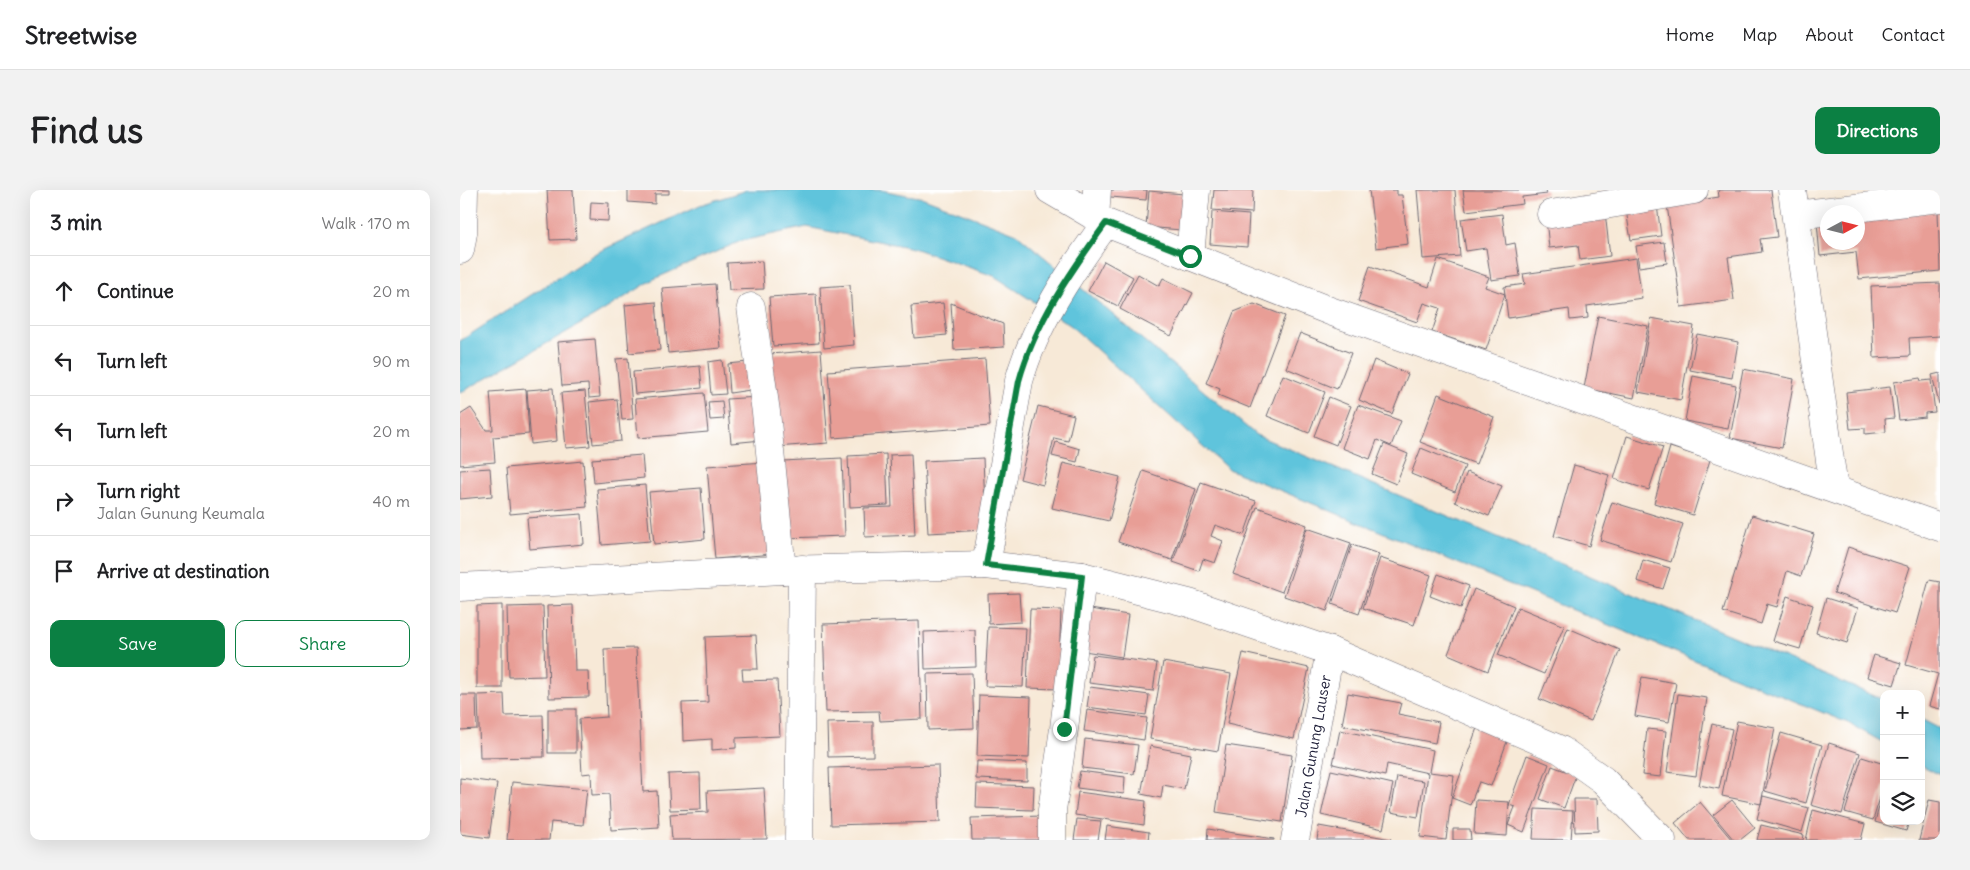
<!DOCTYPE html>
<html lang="en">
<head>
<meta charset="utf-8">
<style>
	body { margin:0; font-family:Delius,sans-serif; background:#f2f2f2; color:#202124 }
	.controls { position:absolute; right:15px; bottom:15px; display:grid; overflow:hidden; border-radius:10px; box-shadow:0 5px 20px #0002 }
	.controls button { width:45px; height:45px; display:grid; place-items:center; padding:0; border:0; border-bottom:1px solid #e0e0e0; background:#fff; color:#202124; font:25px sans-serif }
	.compass { position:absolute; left:1360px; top:15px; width:45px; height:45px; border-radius:50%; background:#fff; box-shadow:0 5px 20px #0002; rotate:83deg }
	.stop { position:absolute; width:15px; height:15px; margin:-11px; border:4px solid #0b8043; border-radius:50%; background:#fff }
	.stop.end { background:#0b8043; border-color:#fff; box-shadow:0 1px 5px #0008 }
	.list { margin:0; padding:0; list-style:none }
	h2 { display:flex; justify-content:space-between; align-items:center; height:65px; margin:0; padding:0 20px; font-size:21px }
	h2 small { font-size:16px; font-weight:400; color:#757577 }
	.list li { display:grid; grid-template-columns:32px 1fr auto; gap:15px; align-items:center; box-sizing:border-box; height:70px; padding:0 20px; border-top:1px solid #e0e0e0 }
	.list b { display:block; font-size:19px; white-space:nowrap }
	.list p { margin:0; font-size:16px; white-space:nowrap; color:#757577 }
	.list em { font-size:16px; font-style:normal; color:#757577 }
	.actions { display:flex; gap:10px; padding:15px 20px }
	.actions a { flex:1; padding:11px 0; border:1px solid #0b8043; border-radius:10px; text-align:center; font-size:18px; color:#0b8043 }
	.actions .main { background:#0b8043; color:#fff }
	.icon { flex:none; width:28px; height:28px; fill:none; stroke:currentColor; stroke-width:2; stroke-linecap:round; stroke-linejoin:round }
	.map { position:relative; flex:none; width:1480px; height:650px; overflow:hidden; border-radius:10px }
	header { display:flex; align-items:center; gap:30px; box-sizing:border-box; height:70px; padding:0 25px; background:#fff; border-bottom:1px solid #e0e0e0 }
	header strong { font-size:24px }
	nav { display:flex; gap:28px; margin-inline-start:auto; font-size:18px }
	.intro { display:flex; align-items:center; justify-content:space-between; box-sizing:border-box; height:120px; padding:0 30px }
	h1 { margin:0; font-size:35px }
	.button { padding:12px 22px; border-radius:10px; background:#0b8043; color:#fff; font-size:18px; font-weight:700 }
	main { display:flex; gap:30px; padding:0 30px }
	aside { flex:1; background:#fff; border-radius:10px; box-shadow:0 5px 20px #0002 }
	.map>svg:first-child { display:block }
	.water { fill:#5ec4dc; stroke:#40738c }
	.building { fill:#e89e96 }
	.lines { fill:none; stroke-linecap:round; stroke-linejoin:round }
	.minor-casing { stroke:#6d6872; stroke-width:29 }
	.minor { stroke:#fff; stroke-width:28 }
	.route { stroke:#0b8043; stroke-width:6 }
	.labels { text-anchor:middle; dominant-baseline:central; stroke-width:4; stroke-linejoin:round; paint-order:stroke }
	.street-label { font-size:15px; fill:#22223b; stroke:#fff }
</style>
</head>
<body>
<header>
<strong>Streetwise</strong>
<nav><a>Home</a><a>Map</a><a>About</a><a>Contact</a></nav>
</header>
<div class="intro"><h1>Find us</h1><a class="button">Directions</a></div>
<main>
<aside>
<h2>3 min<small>Walk · 170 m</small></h2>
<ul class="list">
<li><svg class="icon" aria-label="ahead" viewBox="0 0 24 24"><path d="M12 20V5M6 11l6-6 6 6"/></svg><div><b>Continue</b></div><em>20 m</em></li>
<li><svg class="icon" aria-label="left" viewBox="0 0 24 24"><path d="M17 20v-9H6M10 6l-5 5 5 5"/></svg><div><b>Turn left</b></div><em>90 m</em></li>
<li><svg class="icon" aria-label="left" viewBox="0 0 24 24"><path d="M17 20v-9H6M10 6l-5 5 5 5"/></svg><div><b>Turn left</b></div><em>20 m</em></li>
<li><svg class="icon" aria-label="right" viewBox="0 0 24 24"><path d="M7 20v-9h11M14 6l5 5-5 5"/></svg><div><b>Turn right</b><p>Jalan Gunung Keumala</p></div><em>40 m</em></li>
<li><svg class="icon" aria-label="arrive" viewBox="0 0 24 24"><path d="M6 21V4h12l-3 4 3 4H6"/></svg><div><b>Arrive at destination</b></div></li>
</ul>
<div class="actions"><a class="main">Save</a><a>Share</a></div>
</aside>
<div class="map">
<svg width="1480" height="650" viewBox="0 0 1480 650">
	<rect width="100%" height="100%" fill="#fff"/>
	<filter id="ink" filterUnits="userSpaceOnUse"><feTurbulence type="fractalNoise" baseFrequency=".02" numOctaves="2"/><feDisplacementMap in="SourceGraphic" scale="10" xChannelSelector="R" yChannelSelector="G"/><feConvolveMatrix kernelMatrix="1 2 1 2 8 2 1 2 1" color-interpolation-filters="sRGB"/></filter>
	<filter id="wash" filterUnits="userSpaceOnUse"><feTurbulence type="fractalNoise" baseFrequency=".0096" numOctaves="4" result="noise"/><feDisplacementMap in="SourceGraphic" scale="20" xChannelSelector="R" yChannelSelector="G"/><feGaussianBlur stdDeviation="1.12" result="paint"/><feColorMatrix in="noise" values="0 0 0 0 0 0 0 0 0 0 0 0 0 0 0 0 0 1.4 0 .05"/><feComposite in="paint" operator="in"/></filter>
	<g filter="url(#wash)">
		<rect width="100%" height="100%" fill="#f7e9d7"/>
		<g class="water">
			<polygon points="287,0 420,0 464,8 557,44 796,245 1424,510 1424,553 1388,533 768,279 610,135 534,86 453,58 347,37 281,51 194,89 133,127 0,203 0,151 136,63 240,15"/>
			<polygon points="1461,529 1480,539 1480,585 1461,575"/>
		</g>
		<g id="blocks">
			<g class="building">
				<polygon points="87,0 113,0 116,49 90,50"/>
				<polygon points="168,0 209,0 209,4 195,4 195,14 168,12"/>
				<polygon points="640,0 687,0 686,10 639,6"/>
				<polygon points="754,0 793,0 792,23 752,20"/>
				<polygon points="909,0 937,0 937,5 942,5 948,54 916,58"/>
				<polygon points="957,0 995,0 1000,66 963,69"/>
				<polygon points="1003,0 1086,0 1087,4 1062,7 1063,14 1006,21"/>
				<polygon points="1258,0 1311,0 1317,47 1300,49 1302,62 1268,67 1274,110 1221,117 1207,15 1259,7"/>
				<polygon points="689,1 724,4 721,40 686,37"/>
				<polygon points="131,12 149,13 148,31 130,30"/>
				<polygon points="1197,15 1201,46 1171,50 1166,20"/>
				<polygon points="1478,21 1480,81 1399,89 1396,62 1360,66 1357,32 1368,26 1368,52 1398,52 1398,28"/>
				<polygon points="752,22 789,25 787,57 750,54"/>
				<polygon points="1145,22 1150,66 1120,70 1118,55 1089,58 1086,29"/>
				<polygon points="1042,24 1046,55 1055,53 1060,86 1031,90 1026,58 1006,61 1001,29"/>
				<polygon points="1204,52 1207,73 1179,77 1176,56"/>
				<polygon points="1176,68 1182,108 1127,116 1128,128 1110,130 1109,119 1048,128 1044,97 1065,94 1063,84"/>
				<polygon points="978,69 1029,87 1025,97 1045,104 1026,160 972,142 980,118 964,113 957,132 898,111 910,76 969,97"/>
				<polygon points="302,71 304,99 269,100 267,73"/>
				<polygon points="644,71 673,87 658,116 628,101"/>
				<polygon points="678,84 699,96 703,88 733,103 711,146 660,119"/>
				<polygon points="1480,93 1480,146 1449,148 1450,166 1414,168 1411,96"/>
				<polygon points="255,94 261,158 208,163 202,98"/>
				<polygon points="390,95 394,155 364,158 360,97"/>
				<polygon points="356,104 359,153 313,156 309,107"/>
				<polygon points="196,112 200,160 169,163 165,115"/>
				<polygon points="483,113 487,145 454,148 451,116"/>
				<polygon points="491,113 543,134 544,157 494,160"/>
				<polygon points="794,114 825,126 790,218 758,205 760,199 746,193 774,122"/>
				<polygon points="1138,126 1188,136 1174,208 1124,198"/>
				<polygon points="1191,128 1234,136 1221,210 1178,202"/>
				<polygon points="840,143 891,163 877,199 826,178"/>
				<polygon points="1237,144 1278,152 1272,188 1230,180"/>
				<polygon points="135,149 140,207 129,208 128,194 102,196 98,152"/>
				<polygon points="361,160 368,253 316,257 310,164"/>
				<polygon points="168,168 173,229 162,230 156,169"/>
				<polygon points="525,169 530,236 373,248 368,181"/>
				<polygon points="262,170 266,204 251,205 248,172"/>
				<polygon points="914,170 948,184 932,224 899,210"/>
				<polygon points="288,172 290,200 270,203 268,174"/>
				<polygon points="240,176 242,198 175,204 173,182"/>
				<polygon points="1283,179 1334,189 1322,258 1270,248"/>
				<polygon points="1480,183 1480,214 1479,214 1472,185"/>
				<polygon points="823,185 865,202 849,243 807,226"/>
				<polygon points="1233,186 1276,195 1268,239 1225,231"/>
				<polygon points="1460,188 1461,191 1471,190 1475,222 1465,223 1465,227 1439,230 1434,192"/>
				<polygon points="1430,197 1434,228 1425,229 1426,242 1405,244 1405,238 1390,239 1386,202"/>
				<polygon points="93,198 97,251 71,254 67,200"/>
				<polygon points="66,199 69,244 33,247 35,272 0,275 0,225 11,218 26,240 33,240 30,202"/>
				<polygon points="125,201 130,256 106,258 101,203"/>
				<polygon points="244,203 248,242 178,248 175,209"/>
				<polygon points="978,204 1034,227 1016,274 960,252"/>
				<polygon points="298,207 302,250 271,253 267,209"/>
				<polygon points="869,207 891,216 876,255 854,246"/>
				<polygon points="157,209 161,251 133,254 129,212"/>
				<polygon points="262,211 264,229 250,230 248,212"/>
				<polygon points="898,215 941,231 931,256 917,250 910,269 882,258"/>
				<polygon points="578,216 614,225 608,251 594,248 583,295 560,289"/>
				<polygon points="1167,246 1203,257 1189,300 1154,289"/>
				<polygon points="596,252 620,259 617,272 592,266"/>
				<polygon points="924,254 948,264 936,294 912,284"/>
				<polygon points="1210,257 1250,270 1233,325 1194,313"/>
				<polygon points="961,258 1005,276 995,302 951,284"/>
				<polygon points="426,264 428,315 390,317 388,266"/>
				<polygon points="451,264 455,345 405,347 404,318 432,317 430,265"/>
				<polygon points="182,265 184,288 134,293 132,269"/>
				<polygon points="382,268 385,346 326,348 323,271"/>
				<polygon points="523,268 526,340 468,343 464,271"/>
				<polygon points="123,271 127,317 50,324 46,278"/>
				<polygon points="305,272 313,364 255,369 247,276"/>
				<polygon points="603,273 660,287 649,331 592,318"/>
				<polygon points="1114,275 1149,285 1129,356 1094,346"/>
				<polygon points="30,278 32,306 0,309 0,280"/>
				<polygon points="683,281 736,299 712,370 658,352"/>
				<polygon points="1007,282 1042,296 1029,326 995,312"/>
				<polygon points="741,292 796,311 784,345 755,335 751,346 763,351 755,373 743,369 739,381 713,372"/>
				<polygon points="185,295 190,351 142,355 137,299"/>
				<polygon points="241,298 245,349 194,354 189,302"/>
				<polygon points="1152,312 1223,334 1211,372 1140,350"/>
				<polygon points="797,317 847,335 822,402 773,384"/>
				<polygon points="122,324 124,354 70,359 67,328"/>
				<polygon points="1292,325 1354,344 1341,386 1327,381 1317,417 1307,414 1301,434 1263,422"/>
				<polygon points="847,338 891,353 867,421 824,406"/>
				<polygon points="892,355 919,364 899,424 872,414"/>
				<polygon points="1388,357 1450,377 1435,423 1374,403"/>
				<polygon points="920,368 971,385 954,435 903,418"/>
				<polygon points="1183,370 1210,378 1203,399 1177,391"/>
				<polygon points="978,384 1009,396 1001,418 970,406"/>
				<polygon points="1469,390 1480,392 1480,519 1469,516 1478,484 1446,475"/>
				<polygon points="1014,399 1054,416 1028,481 988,464"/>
				<polygon points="559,403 561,432 529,434 528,404"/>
				<polygon points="1327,406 1353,415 1340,459 1313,451"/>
				<polygon points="1366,408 1398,418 1387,453 1356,443"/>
				<polygon points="42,415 42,498 17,498 17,416"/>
				<polygon points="113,415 115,481 128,481 129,507 89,508 87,416"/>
				<polygon points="83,416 85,486 49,487 47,417"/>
				<polygon points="1058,417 1104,436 1084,484 1038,465"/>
				<polygon points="570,419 601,420 598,499 567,498"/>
				<polygon points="630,419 668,425 662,467 624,461"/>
				<polygon points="459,431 462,529 420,531 419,521 366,522 363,434"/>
				<polygon points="528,437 566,438 563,497 525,496"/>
				<polygon points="1108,438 1160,460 1131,531 1079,509"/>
				<polygon points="515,440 516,477 465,479 464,442"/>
				<polygon points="296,445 298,479 282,479 283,491 317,490 320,546 276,548 276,558 252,560 252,549 223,551 222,513 248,512 245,447"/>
				<polygon points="176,458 183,602 197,601 199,637 151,640 149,604 132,605 131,583 122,584 119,529 147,527 144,459"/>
				<polygon points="783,463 849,478 834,549 767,534"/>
				<polygon points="633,465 697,473 693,501 629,493"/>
				<polygon points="1414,465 1441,473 1434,495 1407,487"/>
				<polygon points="703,472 771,484 758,561 690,549"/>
				<polygon points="512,483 514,538 468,540 467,484"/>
				<polygon points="1182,487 1216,493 1209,532 1175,526"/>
				<polygon points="630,497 689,505 686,525 627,517"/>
				<polygon points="888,503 941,513 938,524 979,532 975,553 882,535"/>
				<polygon points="44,504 45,526 83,525 84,567 20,568 18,505"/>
				<polygon points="1218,504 1247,508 1236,586 1207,582"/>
				<polygon points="0,505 16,505 17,539 0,540"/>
				<polygon points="519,505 571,507 569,568 517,566"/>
				<rect x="88" y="519" width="28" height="44"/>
				<polygon points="627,520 687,528 684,550 624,541"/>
				<polygon points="1277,531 1315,538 1301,614 1262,606"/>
				<polygon points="413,532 413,566 368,567 367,533"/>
				<polygon points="1252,534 1272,539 1259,599 1239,595"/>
				<polygon points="1018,535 1049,546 1031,596 1019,592 1010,615 992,608"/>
				<polygon points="1187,539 1206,541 1201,587 1182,585"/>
				<polygon points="880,540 973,560 969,582 994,585 986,650 960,647 968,583 927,574 925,586 873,574"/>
				<polygon points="1321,543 1362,555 1346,613 1305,601"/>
				<polygon points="625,549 678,555 674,584 622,578"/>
				<polygon points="1369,553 1400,563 1382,624 1351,615"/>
				<polygon points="766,555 832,565 822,632 756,622"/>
				<polygon points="690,556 731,564 724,599 703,595 701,608 681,604"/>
				<polygon points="1067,565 1089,574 1064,642 1048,635 1055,617 1049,615"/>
				<polygon points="1402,567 1424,574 1424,595 1413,630 1385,622"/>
				<polygon points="517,571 567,573 567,591 516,589"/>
				<polygon points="478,575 480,632 371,635 369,578"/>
				<polygon points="1092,576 1116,585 1104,618 1080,609"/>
				<polygon points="871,580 933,594 923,639 861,625"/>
				<polygon points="620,581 665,587 664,604 617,598"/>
				<polygon points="240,583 241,619 210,620 208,584"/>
				<polygon points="937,587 964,591 958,627 931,622"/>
				<polygon points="0,588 37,593 29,648 0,644"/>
				<polygon points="52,592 127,599 123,635 91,632 89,650 47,650"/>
				<polygon points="517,594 574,596 573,620 516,618"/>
				<polygon points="304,598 307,649 212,650 210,624 248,622 247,601"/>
				<polygon points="618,602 686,611 684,635 615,625"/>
				<polygon points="1423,602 1424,631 1449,631 1446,641 1415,632"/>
				<polygon points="1303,606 1349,618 1342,642 1297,629"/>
				<polygon points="1114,609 1137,609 1138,641 1115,642"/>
				<polygon points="1016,610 1049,612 1047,646 1014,644"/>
				<polygon points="1272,610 1295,638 1280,650 1274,650 1253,625"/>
				<polygon points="1469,610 1480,612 1480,650 1459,650"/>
				<polygon points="1240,612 1272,650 1229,650 1215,633"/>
				<polygon points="1075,619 1113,621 1111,650 1073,649"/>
				<polygon points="1353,620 1405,634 1401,650 1346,650"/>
				<polygon points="583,626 584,650 512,650 511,628"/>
				<polygon points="617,629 641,631 638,650 614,650"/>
				<polygon points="1301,635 1344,645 1343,650 1297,650"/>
				<polygon points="647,636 689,642 688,650 645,650"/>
				<polygon points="859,636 931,649 931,650 857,650"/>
				<polygon points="748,639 814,649 814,650 747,650"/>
				<polygon points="993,639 1010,639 1011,650 993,650"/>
			</g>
		</g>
	</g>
	<g filter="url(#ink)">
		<use href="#blocks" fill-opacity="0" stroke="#6d6872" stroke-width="1"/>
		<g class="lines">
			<g class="minor-casing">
				<g id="minor">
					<polyline points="590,0 646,33 870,121 1480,337"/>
					<polyline points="1332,0 1374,299"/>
					<polyline points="1091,24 1234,0"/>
					<polyline points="1336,25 1480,8"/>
					<polyline points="635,27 637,0"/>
					<polyline points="0,60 3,43 4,0"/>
					<polyline points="730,66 736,0"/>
					<polyline points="291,117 306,222 322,380"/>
					<path d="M526 375 559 191C575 133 611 81 646 33"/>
					<polyline points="0,397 322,380 526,375 622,386 729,413 870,461 1101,560 1143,590 1202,650"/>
					<polyline points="339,650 342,379"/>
					<polyline points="592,650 592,620 604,539 622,386"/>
					<polyline points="835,650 870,461"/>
				</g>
			</g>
			<use href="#minor" class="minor"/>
		</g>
	</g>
	<g class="lines" filter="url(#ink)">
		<path class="route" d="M604 539 622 386 526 375 559 191C575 133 611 81 646 33L730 66"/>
	</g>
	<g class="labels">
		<g class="street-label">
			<text transform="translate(853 556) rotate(-80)">Jalan Gunung Lauser</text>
		</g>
	</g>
</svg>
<div class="controls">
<button>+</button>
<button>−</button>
<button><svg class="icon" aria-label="layers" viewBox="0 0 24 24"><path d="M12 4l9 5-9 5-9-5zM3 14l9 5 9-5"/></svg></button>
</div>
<svg class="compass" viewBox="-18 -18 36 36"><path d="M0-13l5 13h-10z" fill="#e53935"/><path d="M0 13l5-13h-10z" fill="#757577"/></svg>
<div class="stop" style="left:730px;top:66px"></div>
<div class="stop end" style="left:604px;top:539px"></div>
</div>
</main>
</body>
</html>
